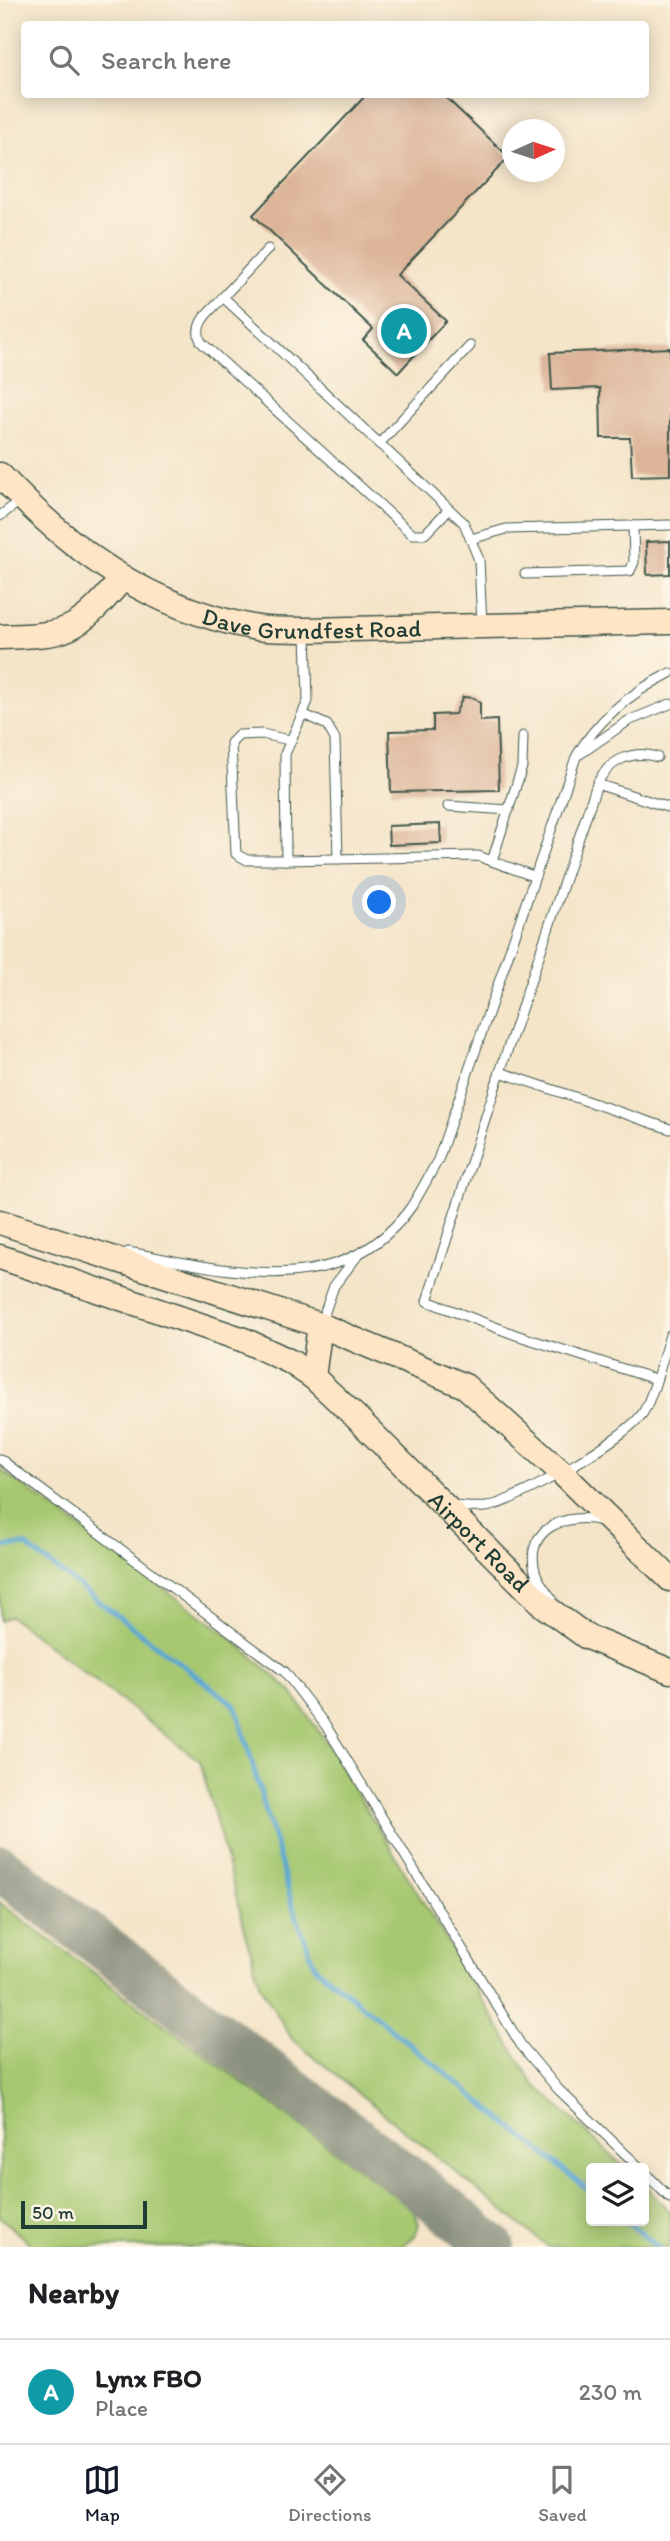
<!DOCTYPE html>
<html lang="en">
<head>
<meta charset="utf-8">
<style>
	body { margin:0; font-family:Itim,sans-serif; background:#f2f2f2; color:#202124 }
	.controls { position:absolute; right:21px; bottom:21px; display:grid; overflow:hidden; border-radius:7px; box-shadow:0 4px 18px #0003 }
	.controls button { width:63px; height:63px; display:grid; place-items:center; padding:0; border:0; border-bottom:2px solid #e0e0e0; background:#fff; color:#202124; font:35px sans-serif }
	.compass { position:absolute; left:502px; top:119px; width:63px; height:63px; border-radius:50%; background:#fff; box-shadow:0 4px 18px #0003; rotate:87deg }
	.scale { position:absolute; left:21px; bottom:18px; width:126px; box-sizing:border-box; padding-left:7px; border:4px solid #1f3d34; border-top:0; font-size:19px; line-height:24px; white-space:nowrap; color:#1f3d34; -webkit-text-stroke:5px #fcf5e5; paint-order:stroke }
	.you { position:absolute; left:380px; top:903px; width:24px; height:24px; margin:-18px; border:5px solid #fff; border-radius:50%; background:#1a73e8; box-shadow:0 0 0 10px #1a73e833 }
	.badge { display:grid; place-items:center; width:46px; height:46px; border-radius:50%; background:#111827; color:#fff; font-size:23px; font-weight:700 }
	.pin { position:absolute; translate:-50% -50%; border:4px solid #fff; box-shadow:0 2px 7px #0006 }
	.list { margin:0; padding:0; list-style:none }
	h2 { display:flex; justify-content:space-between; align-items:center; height:91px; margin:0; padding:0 28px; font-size:30px }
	h2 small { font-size:23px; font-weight:400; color:#757577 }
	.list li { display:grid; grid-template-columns:46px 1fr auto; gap:21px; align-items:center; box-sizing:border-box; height:105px; padding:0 28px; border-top:2px solid #e0e0e0 }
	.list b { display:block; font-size:26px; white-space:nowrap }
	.list p { margin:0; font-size:23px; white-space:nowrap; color:#757577 }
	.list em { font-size:23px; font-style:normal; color:#757577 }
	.icon { flex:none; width:38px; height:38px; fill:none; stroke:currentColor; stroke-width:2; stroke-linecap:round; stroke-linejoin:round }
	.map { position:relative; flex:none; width:670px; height:2247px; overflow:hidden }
	.search { position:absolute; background:#fff; box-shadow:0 4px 18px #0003; left:21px; right:21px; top:21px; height:77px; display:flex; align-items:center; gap:18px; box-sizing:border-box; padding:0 24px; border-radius:7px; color:#757577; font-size:26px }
	.sheet { height:196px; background:#fff }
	nav { display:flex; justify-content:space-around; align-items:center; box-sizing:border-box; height:98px; border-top:2px solid #e0e0e0; background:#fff; font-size:19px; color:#757577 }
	nav a { display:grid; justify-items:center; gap:4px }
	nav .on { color:#111827 }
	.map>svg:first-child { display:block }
	.green { fill:#a6c870; stroke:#628252; stroke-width:2 }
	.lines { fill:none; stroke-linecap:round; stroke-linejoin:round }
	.stream { stroke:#59a6d2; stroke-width:5 }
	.taxiway { stroke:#8a907e; stroke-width:46 }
	.building { fill:#dcb498 }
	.lane-casing { stroke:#3f564a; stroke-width:11 }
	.secondary-casing { stroke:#3f564a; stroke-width:27 }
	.lane { stroke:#fff; stroke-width:9 }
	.secondary { stroke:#fee5c5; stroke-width:24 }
	.labels { text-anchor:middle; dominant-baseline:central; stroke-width:6; stroke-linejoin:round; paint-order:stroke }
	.street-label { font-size:24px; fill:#1f3d34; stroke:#fcf5e5 }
</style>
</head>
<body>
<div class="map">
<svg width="670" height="2247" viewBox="0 0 670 2247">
	<rect width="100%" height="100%" fill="#fcf5e5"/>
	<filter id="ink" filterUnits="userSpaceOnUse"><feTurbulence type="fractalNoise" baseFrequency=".0143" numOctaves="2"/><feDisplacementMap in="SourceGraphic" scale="14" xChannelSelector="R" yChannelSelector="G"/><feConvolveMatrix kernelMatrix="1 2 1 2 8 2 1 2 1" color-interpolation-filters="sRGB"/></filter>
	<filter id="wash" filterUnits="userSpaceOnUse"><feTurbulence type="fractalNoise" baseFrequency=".00686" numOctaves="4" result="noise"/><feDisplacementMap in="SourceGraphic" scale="28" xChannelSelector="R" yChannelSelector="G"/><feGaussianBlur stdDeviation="1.57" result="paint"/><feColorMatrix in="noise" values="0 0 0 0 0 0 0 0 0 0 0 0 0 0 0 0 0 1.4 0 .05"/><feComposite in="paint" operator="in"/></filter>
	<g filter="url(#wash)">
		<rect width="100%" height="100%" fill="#f4e4c8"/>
		<g class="green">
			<polygon points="0,1469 229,1636 290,1690 324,1739 533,2083 625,2168 591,2168 591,2221 644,2221 644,2185 670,2212 670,2247 548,2247 292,2039 260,1986 200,1761 10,1616 0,1621"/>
			<polygon points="0,1903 413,2209 419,2223 415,2236 401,2247 33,2247 0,2217"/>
		</g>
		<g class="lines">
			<g class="stream">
				<polyline points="0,1547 25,1545 236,1706 293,1907 315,1967 591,2192"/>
				<polyline points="626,2221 658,2247"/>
			</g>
			<polyline class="taxiway" points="0,1868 422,2189 492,2247"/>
		</g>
		<g id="blocks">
			<g class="building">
				<polygon points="367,94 442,94 509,157 397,275 446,321 398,373 363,340 373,329 253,215"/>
				<polygon points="670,348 670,475 632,476 630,438 601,438 600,388 552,390 550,353"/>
				<polygon points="670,541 670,574 647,575 646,542"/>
				<polygon points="463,697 474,698 480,703 480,721 497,720 499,790 391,792 389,731 433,730 433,715 455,714"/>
				<polygon points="440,824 441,843 389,845 388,826"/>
			</g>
		</g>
	</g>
	<g filter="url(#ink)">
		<use href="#blocks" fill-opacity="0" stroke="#3f564a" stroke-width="2"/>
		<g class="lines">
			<g class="lane-casing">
				<g id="lane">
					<polyline points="223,297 268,249"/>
					<polyline points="379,444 470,346"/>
					<path d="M449 509 425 534H412L201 342C192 322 211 311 223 297L464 523 479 560 482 625"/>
					<polyline points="0,516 21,500"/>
					<polyline points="471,539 506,529 670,525"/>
					<polyline points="525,574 630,571 634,562 633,526"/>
					<polyline points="306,632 308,701 285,754 286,860 478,856 533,876"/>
					<polyline points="303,714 327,725 335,739 338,859"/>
					<polyline points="580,754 628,721 670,704"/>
					<path d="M597 784C608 761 632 749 657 757"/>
					<polyline points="448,806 509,810"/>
					<polyline points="670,808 597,784 500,1072 670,1129"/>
					<polyline points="286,860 247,860 236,854 231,743 239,735 262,734 289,740"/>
					<polyline points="492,861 522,767 523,736"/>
					<polyline points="500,1072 427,1301 516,1335 655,1379"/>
					<path d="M128 1252C225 1270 342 1304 411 1207 421 1192 429 1175 438 1160L576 757C597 720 632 692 670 673"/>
					<polyline points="321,1323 334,1286 358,1255"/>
					<polyline points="0,1459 285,1672 326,1726 521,2045 558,2089 640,2168"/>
					<path d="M454 1506C464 1507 475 1508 486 1507 514 1503 631 1436 644 1411 656 1389 662 1359 670 1335"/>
					<path d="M552 1599C546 1591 538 1581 535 1571 524 1528 567 1512 601 1521"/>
					<polyline points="644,2172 670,2198"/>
				</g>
			</g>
			<g class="secondary-casing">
				<g id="secondary">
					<path id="s1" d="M0 475C71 551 148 607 252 627 269 631 288 629 306 630L670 622"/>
					<path d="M0 637C69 635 76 633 122 579"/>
					<polyline points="0,1222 320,1325 465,1386 560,1471 670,1579"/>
					<path id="s2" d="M0 1257 244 1340 291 1362 313 1377 358 1419 544 1606 587 1637 670 1671"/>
					<polyline points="313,1377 320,1325"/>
				</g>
			</g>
			<use href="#lane" class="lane"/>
			<use href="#secondary" class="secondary"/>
		</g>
	</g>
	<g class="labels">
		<g class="street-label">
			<text stroke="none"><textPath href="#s1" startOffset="359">Dave Grundfest Road</textPath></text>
			<text stroke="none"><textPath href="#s2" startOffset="570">Airport Road</textPath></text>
		</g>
	</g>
</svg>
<div class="controls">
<button><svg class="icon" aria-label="layers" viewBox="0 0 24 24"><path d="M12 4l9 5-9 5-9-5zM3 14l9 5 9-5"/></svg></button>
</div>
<svg class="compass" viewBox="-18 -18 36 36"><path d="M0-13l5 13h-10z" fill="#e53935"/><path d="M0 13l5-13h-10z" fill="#757577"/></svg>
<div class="scale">50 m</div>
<div class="you"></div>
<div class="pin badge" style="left:404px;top:331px;background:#0f9aa8">A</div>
<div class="search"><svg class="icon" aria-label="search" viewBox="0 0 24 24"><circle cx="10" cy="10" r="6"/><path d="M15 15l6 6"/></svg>Search here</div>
</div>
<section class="sheet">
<h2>Nearby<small></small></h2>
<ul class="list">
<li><span class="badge" style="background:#0f9aa8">A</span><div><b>Lynx FBO</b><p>Place</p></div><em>230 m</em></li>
</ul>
</section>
<nav>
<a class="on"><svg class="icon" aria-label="map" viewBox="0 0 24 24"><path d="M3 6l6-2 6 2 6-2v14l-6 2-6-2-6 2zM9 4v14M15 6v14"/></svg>Map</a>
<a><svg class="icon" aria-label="directions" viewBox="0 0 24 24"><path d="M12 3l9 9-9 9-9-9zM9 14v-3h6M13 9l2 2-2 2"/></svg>Directions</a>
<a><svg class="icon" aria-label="saved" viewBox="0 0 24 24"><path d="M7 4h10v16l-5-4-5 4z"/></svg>Saved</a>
</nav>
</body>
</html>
